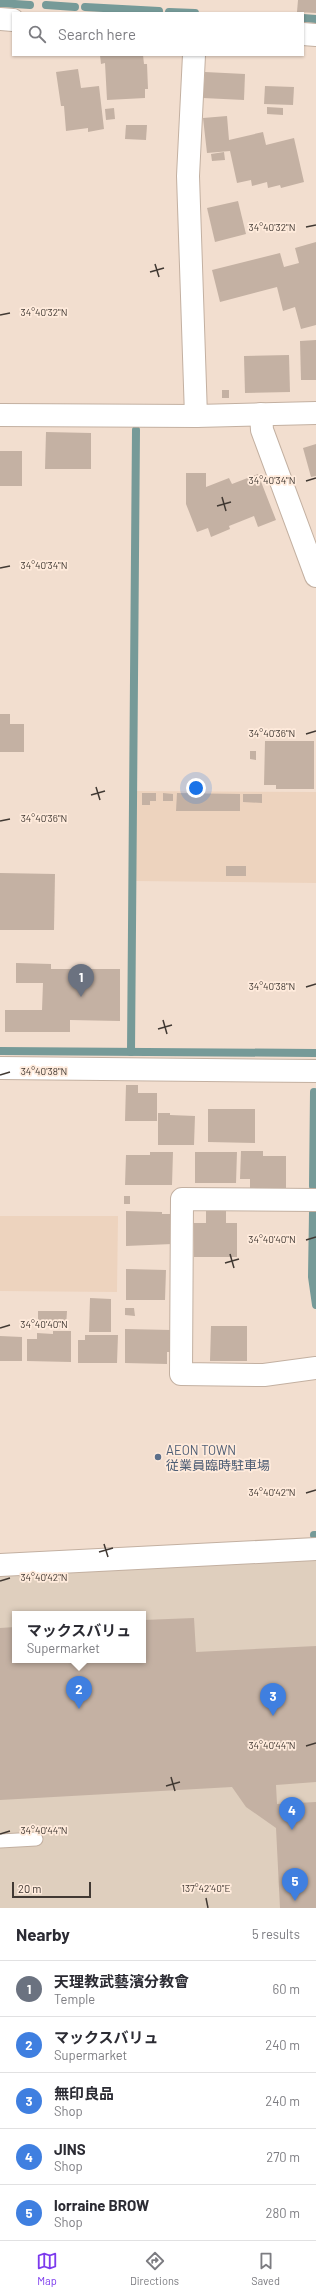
<!DOCTYPE html>
<html lang="en">
<head>
<meta charset="utf-8">
<style>
	body { margin:0; font-family:Barlow,"Noto Sans JP",sans-serif; background:#f2f2f3; color:#2b2b33 }
	.scale { position:absolute; left:12px; bottom:10px; width:79px; box-sizing:border-box; padding-left:4px; border:2px solid #413933; border-top:0; font-size:11px; line-height:14px; white-space:nowrap; color:#413933; -webkit-text-stroke:3px #ffebdc; paint-order:stroke }
	.you { position:absolute; left:196px; top:788px; width:14px; height:14px; margin:-10px; border:3px solid #fff; border-radius:50%; background:#1a73e8; box-shadow:0 0 0 6px #1a73e833 }
	.badge { display:grid; place-items:center; width:26px; height:26px; border-radius:50%; background:#7c3aed; color:#fff; font-size:13px; font-weight:700 }
	.pin { position:absolute; translate:-50% -33px; filter:drop-shadow(0 1px 2px #0008) }
	.pin::after { content:''; position:absolute; top:21px; width:14px; height:12px; background:inherit; clip-path:polygon(0 0,100% 0,50% 100%) }
	.popup { position:absolute; left:12px; top:1611px; width:134px; height:52px; box-sizing:border-box; display:grid; place-content:center; border-radius:0px; background:#fff; filter:drop-shadow(0 1px 3px #0005); font-size:13px; white-space:nowrap; color:#7c7c81 }
	.popup b { font-size:15px; color:#2b2b33 }
	.popup::after { content:''; position:absolute; left:50%; top:100%; margin-left:-8px; border:8px solid transparent; border-top-color:#fff }
	.list { margin:0; padding:0; list-style:none }
	h2 { display:flex; justify-content:space-between; align-items:center; height:52px; margin:0; padding:0 16px; font-size:17px }
	h2 small { font-size:13px; font-weight:400; color:#7c7c81 }
	.list li { display:grid; grid-template-columns:26px 1fr auto; gap:12px; align-items:center; box-sizing:border-box; height:56px; padding:0 16px; border-top:1px solid #e1e1e2 }
	.list b { display:block; font-size:15px; white-space:nowrap }
	.list p { margin:0; font-size:13px; white-space:nowrap; color:#7c7c81 }
	.list em { font-size:13px; font-style:normal; color:#7c7c81 }
	.icon { flex:none; width:22px; height:22px; fill:none; stroke:currentColor; stroke-width:2; stroke-linecap:round; stroke-linejoin:round }
	.map { position:relative; flex:none; width:316px; height:1908px; overflow:hidden }
	.search { position:absolute; background:#fff; box-shadow:0 1px 3px #0004; left:12px; right:12px; top:12px; height:44px; display:flex; align-items:center; gap:10px; box-sizing:border-box; padding:0 14px; border-radius:0px; color:#7c7c81; font-size:15px }
	.sheet { height:332px; background:#fff }
	nav { display:flex; justify-content:space-around; align-items:center; box-sizing:border-box; height:56px; border-top:1px solid #e1e1e2; background:#fff; font-size:11px; color:#7c7c81 }
	nav a { display:grid; justify-items:center; gap:2px }
	nav .on { color:#7c3aed }
	.map>svg:first-child { display:block }
	.commercial { fill:#dfcfbe; fill-rule:evenodd }
	.built { fill:#edd3be }
	.lines { fill:none; stroke-linecap:round; stroke-linejoin:round }
	.stream { stroke:#769a98; stroke-width:8 }
	.building { fill:#c4b1a3 }
	.lane-casing { stroke:#c3b0a1; stroke-width:15 }
	.street-casing { stroke:#c3b0a1; stroke-width:24 }
	.secondary-casing { stroke:#c3b0a1; stroke-width:24 }
	.lane { stroke:#fff; stroke-width:13 }
	.street { stroke:#fff; stroke-width:22 }
	.secondary { stroke:#fff; stroke-width:22 }
	.ticks { fill:none; stroke:#413933; stroke-width:1.5 }
	.service-dot { fill:#5c6f8a; stroke:#ffebdc; stroke-width:1.5 }
	.labels { text-anchor:middle; dominant-baseline:central; stroke-width:3.5; stroke-linejoin:round; paint-order:stroke }
	.service-label { font-size:13px; fill:#4e5e75; stroke:#ffebdc; text-anchor:start }
	.ticks-label { font-size:10px; text-anchor:middle; fill:#413933; stroke:#ffebdc; stroke-width:3.5; stroke-linejoin:round; paint-order:stroke }
</style>
</head>
<body>
<div class="map">
<svg width="316" height="1908" viewBox="0 0 316 1908">
	<rect width="100%" height="100%" fill="#f2decf"/>
	<path class="commercial" d="M316 1559V1908H0V1575ZM15 1614H143V1660H15Z"/>
	<g class="built">
		<polygon points="135,791 316,792 316,883 134,881"/>
		<polygon points="0,1216 118,1216 117,1292 0,1291"/>
	</g>
	<g class="lines">
		<g class="stream">
			<polyline points="0,3 30,5"/>
			<polyline points="46,5 75,7"/>
			<polyline points="85,7 159,11"/>
			<polyline points="169,12 195,13"/>
			<polyline points="303,18 316,19"/>
			<polyline points="0,1051 315,1053"/>
			<polyline points="131,1052 136,430"/>
			<polyline points="313,1186 314,1092"/>
			<polyline points="313,1213 312,1277 316,1305"/>
			<polyline points="314,1535 316,1535"/>
		</g>
	</g>
	<g class="building">
		<polygon points="298,0 316,0 316,13 297,12"/>
		<polygon points="100,55 143,55 144,64 147,64 148,89 145,89 145,98 107,100 105,63 101,64"/>
		<polygon points="78,69 81,88 99,86 104,129 88,132 88,128 66,131 64,106 61,106 56,72"/>
		<polygon points="205,72 245,74 244,100 203,98"/>
		<polygon points="265,86 294,87 293,105 264,104"/>
		<polygon points="267,107 283,108 283,115 267,114"/>
		<polygon points="114,108 115,119 106,120 105,109"/>
		<polygon points="227,116 229,140 263,132 266,145 294,138 304,182 281,188 280,185 268,188 267,182 252,186 251,180 237,183 230,151 207,153 203,118"/>
		<polygon points="126,125 147,125 146,140 125,139"/>
		<polygon points="224,152 225,160 212,161 211,154"/>
		<polygon points="238,201 246,234 215,242 207,208"/>
		<polygon points="316,242 316,325 301,329 295,307 283,311 277,287 220,302 212,270 280,253 284,267 299,263 295,248"/>
		<polygon points="316,340 316,380 301,380 300,341"/>
		<polygon points="289,355 290,392 245,393 244,356"/>
		<rect x="222" y="390" width="7" height="8"/>
		<polygon points="46,432 91,433 91,469 45,469"/>
		<polygon points="316,444 316,476 311,477 303,448"/>
		<rect x="0" y="451" width="22" height="35"/>
		<polygon points="186,473 206,473 206,487 229,478 232,484 258,474 276,520 258,527 254,516 229,526 230,529 211,537 208,528 197,532 186,504"/>
		<polygon points="0,714 10,714 10,724 24,724 24,752 0,752"/>
		<polygon points="265,741 314,741 314,789 276,789 276,785 264,785"/>
		<polygon points="250,751 256,751 256,760 250,759"/>
		<polygon points="142,793 156,793 156,801 150,801 150,805 142,805"/>
		<polygon points="163,793 173,794 173,801 163,801"/>
		<polygon points="177,793 240,794 240,811 176,811"/>
		<polygon points="243,794 262,794 262,803 243,802"/>
		<rect x="226" y="866" width="20" height="10"/>
		<polygon points="0,873 55,874 54,930 0,930"/>
		<polygon points="16,963 51,964 51,969 120,969 120,1021 70,1020 70,1032 5,1032 5,1010 42,1010 43,983 16,983"/>
		<polygon points="126,1085 138,1085 138,1093 157,1093 157,1121 125,1121"/>
		<polygon points="208,1109 255,1109 255,1143 208,1142"/>
		<polygon points="158,1113 170,1113 170,1115 195,1116 194,1145 158,1145"/>
		<polygon points="241,1151 263,1151 263,1156 286,1156 286,1190 250,1190 250,1179 240,1179"/>
		<polygon points="150,1152 173,1152 172,1185 125,1185 126,1155 150,1155"/>
		<polygon points="195,1152 237,1152 236,1183 195,1183"/>
		<rect x="124" y="1196" width="6" height="8"/>
		<polygon points="126,1211 162,1212 162,1214 172,1214 172,1244 126,1246"/>
		<polygon points="206,1211 226,1211 226,1223 237,1223 237,1257 194,1257 194,1223 206,1223"/>
		<polygon points="126,1269 166,1270 165,1300 126,1300"/>
		<polygon points="90,1298 111,1299 111,1332 89,1332"/>
		<polygon points="125,1308 134,1308 135,1316 125,1315"/>
		<polygon points="38,1311 67,1311 66,1327 38,1327"/>
		<polygon points="211,1326 247,1326 247,1361 210,1361"/>
		<polygon points="125,1329 171,1330 171,1352 167,1352 167,1364 125,1363"/>
		<polygon points="53,1331 71,1331 71,1362 27,1361 27,1339 37,1339 37,1333 53,1334"/>
		<polygon points="85,1335 118,1335 117,1363 78,1363 78,1340 85,1340"/>
		<polygon points="0,1336 22,1337 22,1361 0,1361"/>
		<polygon points="194,1618 196,1652 316,1646 316,1782 276,1785 277,1804 316,1802 316,1908 280,1908 276,1828 246,1807 232,1787 0,1800 0,1628 15,1627 15,1660 143,1660 143,1620"/>
	</g>
	<g class="lines">
		<g class="lane-casing">
			<polyline id="lane" points="0,1841 36,1839"/>
		</g>
		<g class="street-casing">
			<g id="street">
				<polyline points="194,55 188,176 196,416"/>
				<polyline points="261,414 262,430 316,576"/>
				<polyline points="0,415 196,416 316,413"/>
				<polyline points="0,1068 316,1071"/>
				<polyline points="316,1200 182,1199 181,1374 264,1375 316,1368"/>
				<polyline points="0,1565 316,1549"/>
			</g>
		</g>
		<g class="secondary-casing">
			<g id="secondary">
				<polyline points="0,19 13,20"/>
				<polyline points="303,34 316,35"/>
			</g>
		</g>
		<use href="#lane" class="lane"/>
		<use href="#street" class="street"/>
		<use href="#secondary" class="secondary"/>
	</g>
	<path class="ticks" d="M306 227 316 225M155 264 159 277M150 272 164 268M0 315 10 313M306 481 316 478M222 497 226 511M217 506 231 502M0 568 10 566M306 734 316 731M96 787 100 800M91 795 105 791M0 821 10 819M306 987 316 984M163 1020 167 1034M158 1029 172 1025M0 1075 10 1072M306 1240 316 1237M230 1254 234 1268M225 1263 239 1259M0 1328 10 1325M306 1493 316 1490M104 1544 108 1557M99 1552 113 1548M0 1581 10 1578M306 1746 316 1743M171 1777 175 1791M166 1786 180 1782M0 1834 10 1831M206 1898 208 1908"/>
	<circle class="service-dot" cx="158" cy="1457" r="4"/>
	<g class="labels">
		<g class="service-label">
			<text x="166" y="1450">AEON TOWN<tspan x="166" dy="15">従業員臨時駐車場</tspan></text>
		</g>
	</g>
	<g class="ticks-label">
		<text x="272" y="231">34°40'32"N</text>
		<text x="44" y="316">34°40'32"N</text>
		<text x="272" y="484">34°40'34"N</text>
		<text x="44" y="569">34°40'34"N</text>
		<text x="272" y="737">34°40'36"N</text>
		<text x="44" y="822">34°40'36"N</text>
		<text x="272" y="990">34°40'38"N</text>
		<text x="44" y="1075">34°40'38"N</text>
		<text x="272" y="1243">34°40'40"N</text>
		<text x="44" y="1328">34°40'40"N</text>
		<text x="272" y="1496">34°40'42"N</text>
		<text x="44" y="1581">34°40'42"N</text>
		<text x="272" y="1749">34°40'44"N</text>
		<text x="44" y="1834">34°40'44"N</text>
		<text x="206" y="1892">137°42'40"E</text>
	</g>
</svg>
<div class="scale">20 m</div>
<div class="you"></div>
<div class="pin badge" style="left:81px;top:997px;background:#6b7280">1</div>
<div class="pin badge" style="left:79px;top:1709px;background:#3f7fe0">2</div>
<div class="popup"><b>マックスバリュ</b>Supermarket</div>
<div class="pin badge" style="left:273px;top:1716px;background:#3f7fe0">3</div>
<div class="pin badge" style="left:292px;top:1830px;background:#3f7fe0">4</div>
<div class="pin badge" style="left:295px;top:1901px;background:#3f7fe0">5</div>
<div class="search"><svg class="icon" aria-label="search" viewBox="0 0 24 24"><circle cx="10" cy="10" r="6"/><path d="M15 15l6 6"/></svg>Search here</div>
</div>
<section class="sheet">
<h2>Nearby<small>5 results</small></h2>
<ul class="list">
<li><span class="badge" style="background:#6b7280">1</span><div><b>天理教武藝濱分教會</b><p>Temple</p></div><em>60 m</em></li>
<li><span class="badge" style="background:#3f7fe0">2</span><div><b>マックスバリュ</b><p>Supermarket</p></div><em>240 m</em></li>
<li><span class="badge" style="background:#3f7fe0">3</span><div><b>無印良品</b><p>Shop</p></div><em>240 m</em></li>
<li><span class="badge" style="background:#3f7fe0">4</span><div><b>JINS</b><p>Shop</p></div><em>270 m</em></li>
<li><span class="badge" style="background:#3f7fe0">5</span><div><b>lorraine BROW</b><p>Shop</p></div><em>280 m</em></li>
</ul>
</section>
<nav>
<a class="on"><svg class="icon" aria-label="map" viewBox="0 0 24 24"><path d="M3 6l6-2 6 2 6-2v14l-6 2-6-2-6 2zM9 4v14M15 6v14"/></svg>Map</a>
<a><svg class="icon" aria-label="directions" viewBox="0 0 24 24"><path d="M12 3l9 9-9 9-9-9zM9 14v-3h6M13 9l2 2-2 2"/></svg>Directions</a>
<a><svg class="icon" aria-label="saved" viewBox="0 0 24 24"><path d="M7 4h10v16l-5-4-5 4z"/></svg>Saved</a>
</nav>
</body>
</html>
